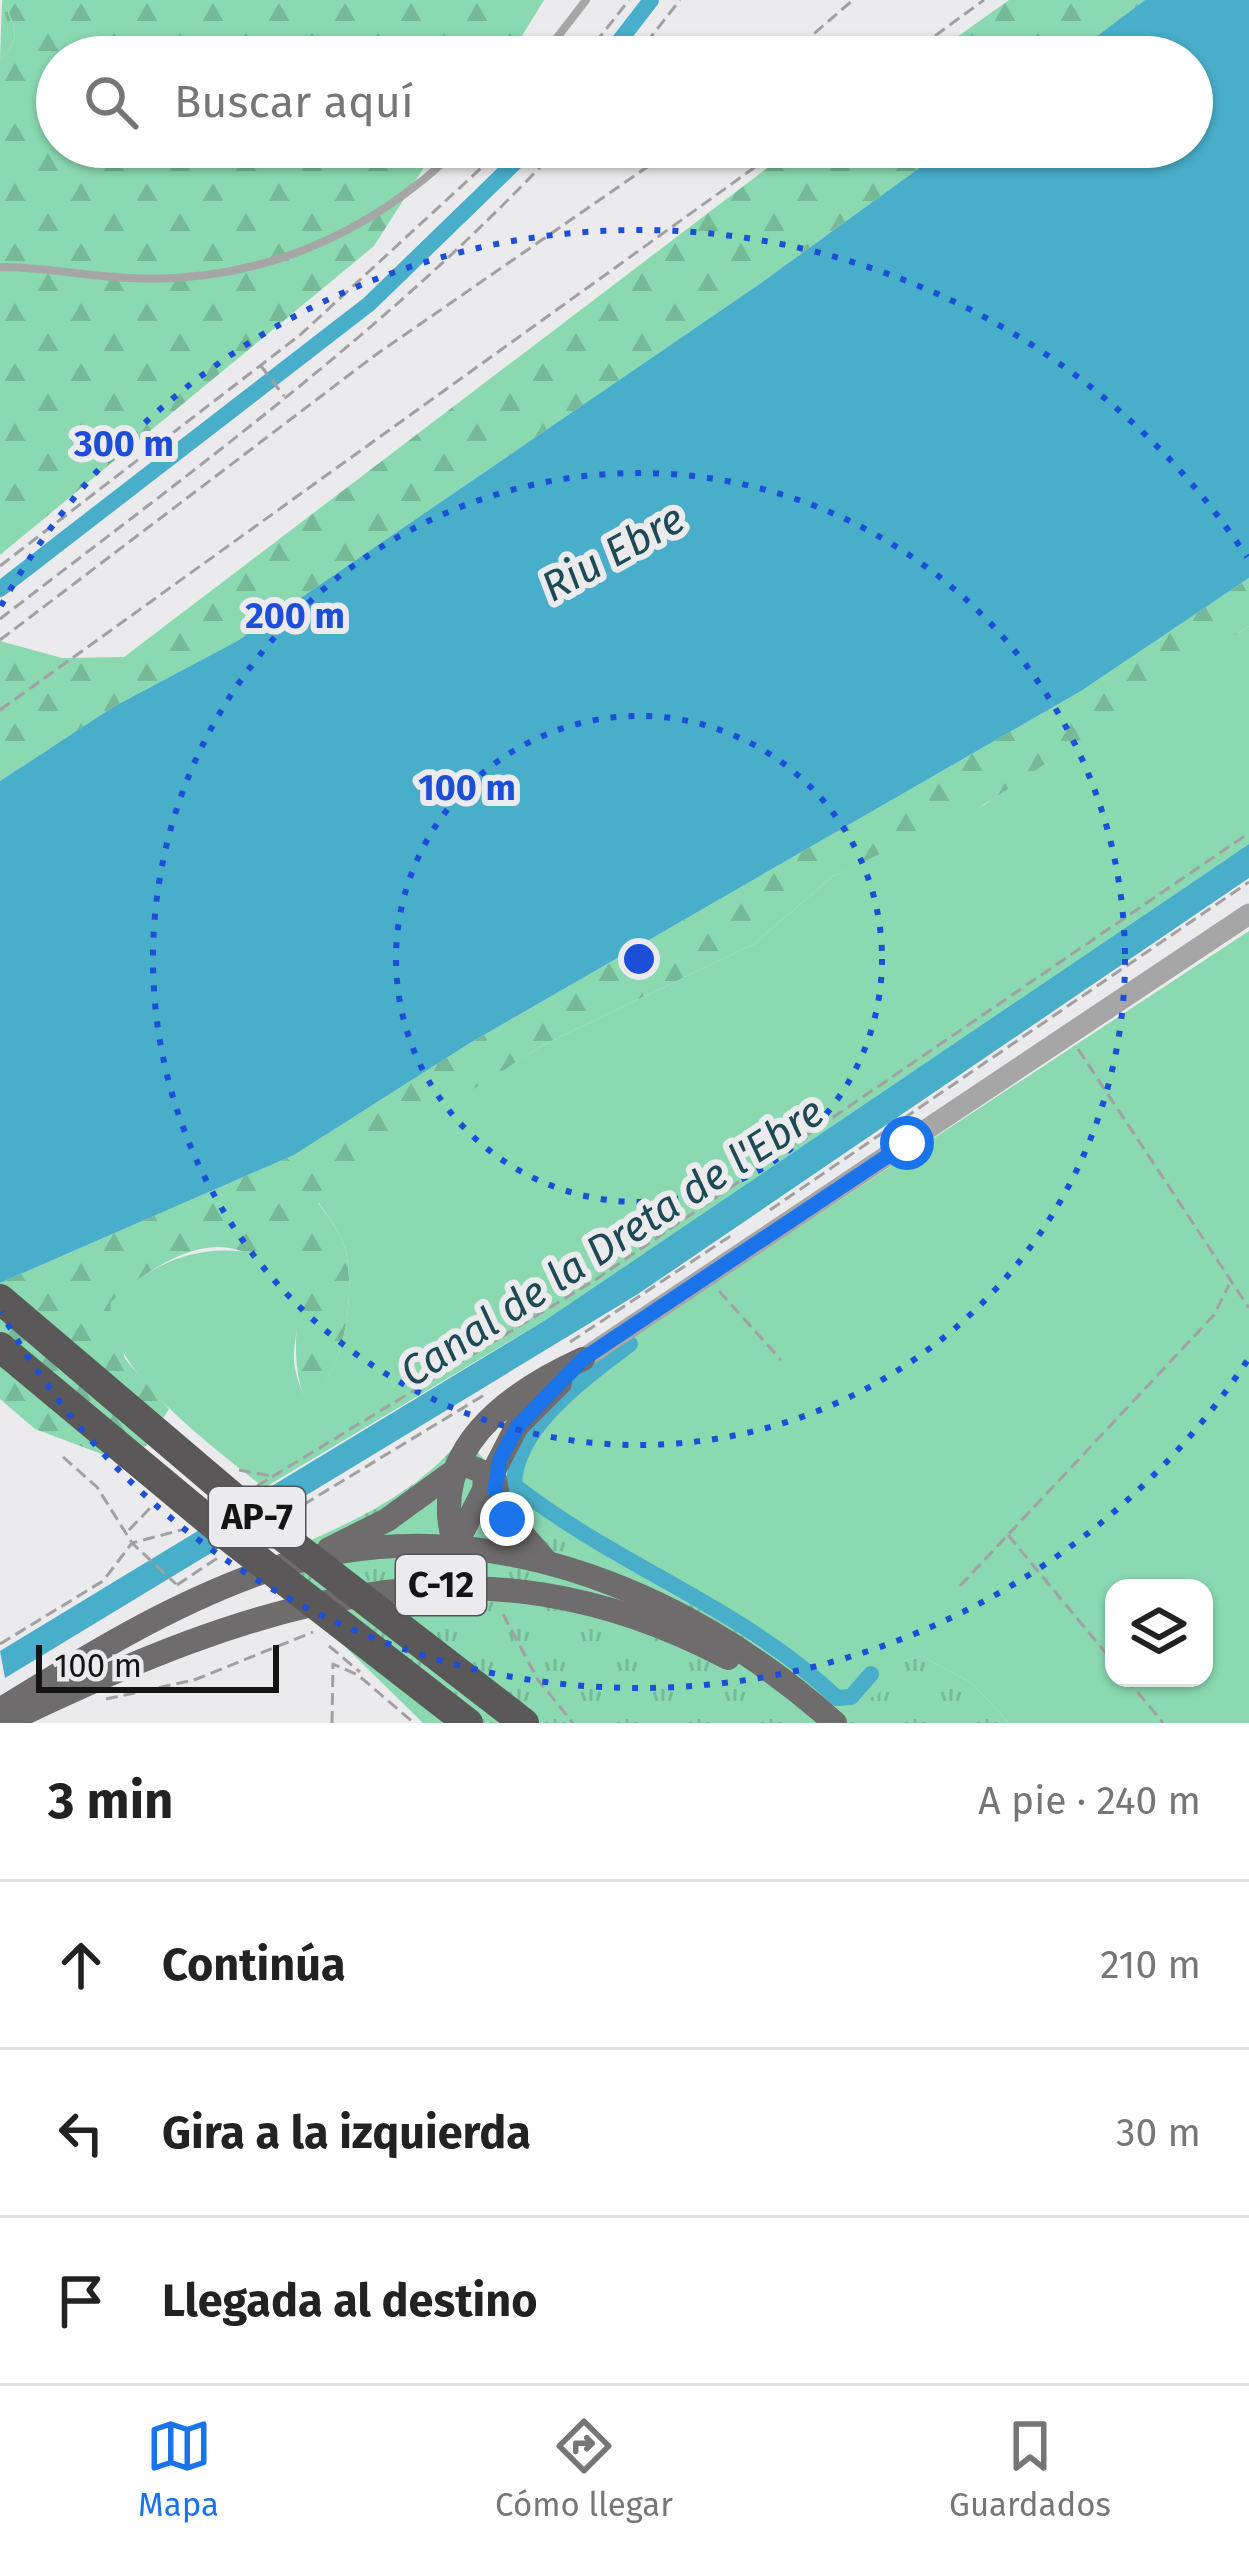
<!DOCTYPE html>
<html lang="es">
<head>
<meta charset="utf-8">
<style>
	body { margin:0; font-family:"Fira Sans",sans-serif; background:#f2f2f2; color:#222 }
	.controls { position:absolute; right:36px; bottom:36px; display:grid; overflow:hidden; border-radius:24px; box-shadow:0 3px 9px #0004 }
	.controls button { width:108px; height:108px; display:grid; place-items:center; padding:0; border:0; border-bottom:3px solid #e0e0e0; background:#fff; color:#222; font:60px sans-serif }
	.scale { position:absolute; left:36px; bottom:30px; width:243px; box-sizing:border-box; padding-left:12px; border:6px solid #141415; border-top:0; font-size:33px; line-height:42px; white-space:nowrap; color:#141415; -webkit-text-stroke:9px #ebebed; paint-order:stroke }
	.stop { position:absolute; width:36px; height:36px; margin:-27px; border:9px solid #1a73e8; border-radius:50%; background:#fff }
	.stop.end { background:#1a73e8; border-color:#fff; box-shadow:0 3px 12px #0008 }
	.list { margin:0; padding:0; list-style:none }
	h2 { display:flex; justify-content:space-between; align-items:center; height:156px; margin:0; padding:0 48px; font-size:51px }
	h2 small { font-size:39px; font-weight:400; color:#767676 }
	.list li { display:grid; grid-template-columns:78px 1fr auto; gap:36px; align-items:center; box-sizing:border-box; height:168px; padding:0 48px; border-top:3px solid #e0e0e0 }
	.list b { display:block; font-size:45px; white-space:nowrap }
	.list em { font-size:39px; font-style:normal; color:#767676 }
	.icon { flex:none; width:66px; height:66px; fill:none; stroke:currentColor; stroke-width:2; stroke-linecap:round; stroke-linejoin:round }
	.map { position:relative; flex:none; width:1249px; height:1723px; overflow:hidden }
	.search { position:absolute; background:#fff; box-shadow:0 3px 9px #0004; left:36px; right:36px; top:36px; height:132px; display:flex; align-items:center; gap:30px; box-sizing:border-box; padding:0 42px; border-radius:66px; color:#767676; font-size:45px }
	.sheet { height:660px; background:#fff }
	nav { display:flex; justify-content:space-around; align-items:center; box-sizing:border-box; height:168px; border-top:3px solid #e0e0e0; background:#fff; font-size:33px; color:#767676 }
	nav a { display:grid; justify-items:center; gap:6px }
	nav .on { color:#1a73e8 }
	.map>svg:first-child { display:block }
	.grass { fill:url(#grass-tufts) }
	.forest { fill:url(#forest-firs) }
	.green { fill:#8ad9b1; fill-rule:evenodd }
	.water { fill:#48aeca }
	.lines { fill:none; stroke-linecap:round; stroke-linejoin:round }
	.canal { stroke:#48aeca; stroke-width:16 }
	.path { stroke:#a1a1a3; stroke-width:3; stroke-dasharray:12 6; stroke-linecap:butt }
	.service { stroke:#a7a6a6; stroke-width:8 }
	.tertiary { stroke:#a7a6a6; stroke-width:21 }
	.primary { stroke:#6e6c6c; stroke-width:24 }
	.motorway-bridge { stroke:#5a5858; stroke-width:30 }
	.route { stroke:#1a73e8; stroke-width:15 }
	.ring { fill:none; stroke:#1d4ed8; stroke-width:6; stroke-dasharray:6 12 }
	.labels { text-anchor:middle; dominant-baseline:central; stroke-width:12; stroke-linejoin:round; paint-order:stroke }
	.shield { fill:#ebebed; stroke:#545456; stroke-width:3 }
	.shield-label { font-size:36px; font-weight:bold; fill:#141415 }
	.water-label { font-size:42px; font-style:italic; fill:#1e4a56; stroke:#ebebed }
	.centre { fill:#1d4ed8; stroke:#ebebed; stroke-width:6 }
	.ring-label { font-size:36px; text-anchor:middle; font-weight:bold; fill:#1d4ed8; stroke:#ebebed; stroke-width:12; stroke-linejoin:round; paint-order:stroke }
</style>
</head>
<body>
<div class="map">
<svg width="1249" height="1723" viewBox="0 0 1249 1723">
	<defs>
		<pattern id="grass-tufts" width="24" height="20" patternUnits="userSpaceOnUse" patternTransform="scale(3)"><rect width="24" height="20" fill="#8ad9b1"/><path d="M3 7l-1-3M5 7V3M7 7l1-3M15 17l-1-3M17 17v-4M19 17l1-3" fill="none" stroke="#76b997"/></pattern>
		<pattern id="forest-firs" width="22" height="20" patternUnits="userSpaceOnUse" patternTransform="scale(3)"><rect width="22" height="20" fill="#8ad9b1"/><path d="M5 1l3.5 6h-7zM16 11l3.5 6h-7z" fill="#76b997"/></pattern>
	</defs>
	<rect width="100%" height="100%" fill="#ebebed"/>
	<g class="grass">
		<path d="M2 0C16 25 23 39 0 60Z"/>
		<path d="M463 1436 504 1481 524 1521 726 1622 844 1714 903 1661 921 1656 972 1683 1009 1723H423L322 1624 249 1567C325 1533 412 1503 463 1436Z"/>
	</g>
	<g class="forest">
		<path d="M2 0H544L509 57H57V147H437L374 246 0 555V60C23 39 16 25 2 0Z"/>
		<polygon points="1009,0 1145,0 1069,57 929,57"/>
		<polygon points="795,147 948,147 761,283 239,640 113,707 0,781 0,641 62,658 124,657"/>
		<path d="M1249 578V626L1034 774 965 816 833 876 754 944 543 1045 341 1175 318 1203C329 1217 342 1235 346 1252 355 1294 346 1379 305 1399 290 1360 298 1328 299 1288 281 1276 261 1259 241 1251 196 1234 141 1274 111 1303L125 1359 169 1409 146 1446 107 1456 35 1429 0 1399V1283L294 1155 470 1043 1081 691Z"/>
	</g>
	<g class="green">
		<path d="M1249 626V844L547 1319 264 1488C216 1448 101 1368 111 1302 154 1261 202 1241 262 1255 273 1258 287 1261 293 1271 307 1295 295 1329 294 1354 293 1369 299 1384 305 1398 346 1380 355 1293 346 1252 342 1235 329 1217 318 1202L324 1184 543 1045 754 944 833 876 984 805Z"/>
		<path d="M1249 931V1723H1009L972 1683 921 1656 903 1661 879 1693 844 1714 726 1622 523 1521 504 1481 542 1411 601 1357ZM1114 1588H1204V1678H1114Z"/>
	</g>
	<g class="water">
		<polygon points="1145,0 1249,0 1249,578 1081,691 470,1043 294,1155 0,1283 0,781 113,707 239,640 761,283 948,147 1192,147 1192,57 1069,57"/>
		<polygon points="1249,844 1249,878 638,1294 5,1678 0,1651 547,1319"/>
	</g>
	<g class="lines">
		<g class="canal">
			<polyline points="607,57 651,0"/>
			<polyline points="0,589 369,304 531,147"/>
			<path d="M630 1344C588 1376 515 1426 514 1485 616 1566 742 1607 837 1698L851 1697 871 1674"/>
		</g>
		<g class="path">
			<polyline points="584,57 629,0"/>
			<polyline points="635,57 680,0"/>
			<polyline points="787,57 853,0"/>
			<polyline points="906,57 984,0"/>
			<polyline points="261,366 284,396"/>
			<polyline points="0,566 300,335 504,147"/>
			<path d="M0 619C193 470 392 327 559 147"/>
			<polyline points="0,640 374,356 676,147"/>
			<polyline points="0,710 783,147"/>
			<polyline points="1078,1049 1249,1308"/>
			<polyline points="770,1210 1249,882"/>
			<polyline points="719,1291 781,1360"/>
			<polyline points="570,1342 732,1235"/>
			<polyline points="63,1457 97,1487 132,1543 176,1584"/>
			<polyline points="239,1470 271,1476"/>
			<polyline points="257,1486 595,1280 1249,833"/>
			<polyline points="288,1514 486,1394"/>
			<polyline points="129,1530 151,1507"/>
			<polyline points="1008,1535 1114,1663"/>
			<polyline points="177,1585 219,1557"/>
			<polyline points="960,1586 1214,1315 1229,1285"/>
			<polyline points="503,1614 538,1680 573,1723"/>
			<polyline points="0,1644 103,1581 132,1543 181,1530"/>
			<polyline points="329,1646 360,1672"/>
			<polyline points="1126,1678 1163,1723"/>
			<polyline points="106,1699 194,1680 313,1632"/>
			<polyline points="332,1723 333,1664 358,1675 414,1723"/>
		</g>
		<g class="service">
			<polyline points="542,57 586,0"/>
			<path d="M0 267C44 267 85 276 128 278 256 285 370 235 460 147"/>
		</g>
		<polyline class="tertiary" points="583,1359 1249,914"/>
		<g class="primary">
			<polyline points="494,1474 500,1509 546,1561"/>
			<path d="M455 1546C426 1452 506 1394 583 1359"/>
			<polyline points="455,1546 517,1426 560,1383"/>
			<polyline points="329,1549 387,1520 464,1464 485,1473 484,1493"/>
			<path d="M0 1710C85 1657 171 1604 266 1571 470 1500 683 1587 835 1723"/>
			<path d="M8 1721C252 1604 473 1523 728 1658"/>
		</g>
		<g class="motorway-bridge">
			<polyline points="0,1299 247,1509 524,1723"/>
			<polyline points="0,1347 226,1535 468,1723"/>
		</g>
	</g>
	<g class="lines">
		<polyline class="route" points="507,1519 495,1489 500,1459 518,1426 583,1359 907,1143"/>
	</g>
	<g class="ring">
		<circle cx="639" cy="959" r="243"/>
		<circle cx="639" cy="959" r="486"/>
		<path d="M1247 1361A729 729 0 0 1 1 1312M1 606A729 729 0 0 1 1247 557"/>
	</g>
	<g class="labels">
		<g class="shield">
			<rect x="209" y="1487" width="96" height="60" rx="9"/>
			<rect x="396" y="1555" width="90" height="60" rx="9"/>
		</g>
		<g class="shield-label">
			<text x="257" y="1517">AP-7</text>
			<text x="441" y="1585">C-12</text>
		</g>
		<g class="water-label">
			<text transform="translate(613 553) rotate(-29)">Riu Ebre</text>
			<text transform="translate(612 1242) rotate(-33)">Canal de la Dreta de l'Ebre</text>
		</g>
	</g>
	<circle cx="639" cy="959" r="18" class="centre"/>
	<g class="ring-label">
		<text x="124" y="456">300 m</text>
		<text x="295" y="628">200 m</text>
		<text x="467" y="800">100 m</text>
	</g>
</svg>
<div class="controls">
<button><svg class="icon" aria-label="layers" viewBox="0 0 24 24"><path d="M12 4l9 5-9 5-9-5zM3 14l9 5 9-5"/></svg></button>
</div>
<div class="scale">100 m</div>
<div class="stop" style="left:907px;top:1143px"></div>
<div class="stop end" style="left:507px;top:1519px"></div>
<div class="search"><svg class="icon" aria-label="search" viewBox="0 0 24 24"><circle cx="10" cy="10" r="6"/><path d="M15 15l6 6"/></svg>Buscar aquí</div>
</div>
<section class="sheet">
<h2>3 min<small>A pie · 240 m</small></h2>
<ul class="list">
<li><svg class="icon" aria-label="ahead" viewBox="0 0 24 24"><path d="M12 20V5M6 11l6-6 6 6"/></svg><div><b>Continúa</b></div><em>210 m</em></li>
<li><svg class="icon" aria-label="left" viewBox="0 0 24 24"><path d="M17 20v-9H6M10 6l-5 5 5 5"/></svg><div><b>Gira a la izquierda</b></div><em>30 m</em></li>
<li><svg class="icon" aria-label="arrive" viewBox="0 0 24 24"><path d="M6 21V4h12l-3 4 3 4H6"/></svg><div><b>Llegada al destino</b></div></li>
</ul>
</section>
<nav>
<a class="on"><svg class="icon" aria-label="map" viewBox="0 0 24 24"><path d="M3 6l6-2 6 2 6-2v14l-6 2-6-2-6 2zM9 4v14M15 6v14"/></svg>Mapa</a>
<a><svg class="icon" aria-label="directions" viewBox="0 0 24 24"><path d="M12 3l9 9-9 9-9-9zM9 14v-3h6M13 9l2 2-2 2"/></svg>Cómo llegar</a>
<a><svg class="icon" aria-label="saved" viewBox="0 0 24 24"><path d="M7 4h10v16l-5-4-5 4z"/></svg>Guardados</a>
</nav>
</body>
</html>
